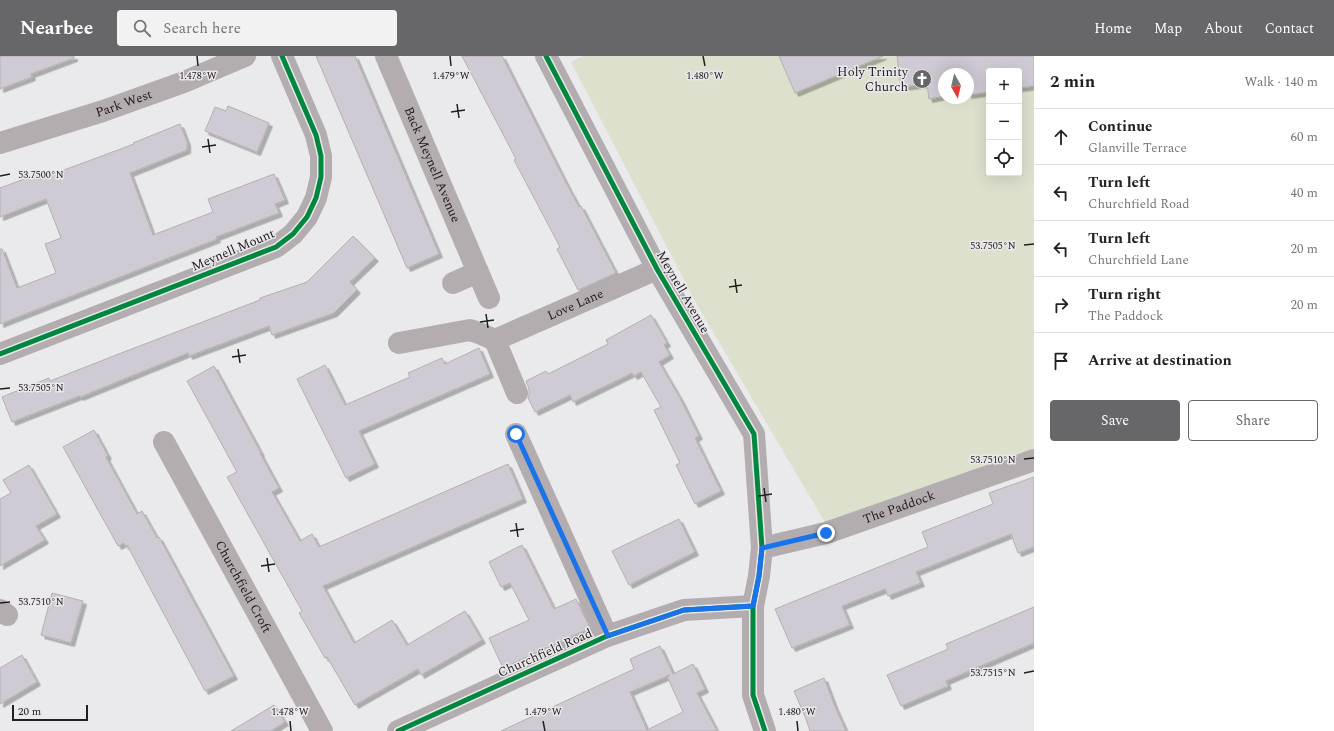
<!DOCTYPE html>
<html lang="en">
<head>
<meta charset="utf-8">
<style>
	body { margin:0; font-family:Spectral,serif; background:#f2f2f2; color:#222 }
	.controls { position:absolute; right:12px; top:12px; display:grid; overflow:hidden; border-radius:4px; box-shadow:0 4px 16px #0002 }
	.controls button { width:36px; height:36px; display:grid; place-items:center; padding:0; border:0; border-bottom:1px solid #e0e0e0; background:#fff; color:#222; font:20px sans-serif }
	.compass { position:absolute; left:938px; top:12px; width:36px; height:36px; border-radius:50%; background:#fff; box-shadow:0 4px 16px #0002; rotate:172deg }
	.scale { position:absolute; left:12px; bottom:10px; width:76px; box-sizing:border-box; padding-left:4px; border:2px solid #212021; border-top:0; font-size:11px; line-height:14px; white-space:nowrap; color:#212021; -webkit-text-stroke:3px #ebe8ec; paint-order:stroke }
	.stop { position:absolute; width:12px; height:12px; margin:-9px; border:3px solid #1a73e8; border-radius:50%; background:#fff }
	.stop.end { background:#1a73e8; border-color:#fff; box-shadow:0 1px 4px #0008 }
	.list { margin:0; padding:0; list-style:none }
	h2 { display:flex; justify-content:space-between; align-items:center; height:52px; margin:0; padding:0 16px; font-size:17px }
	h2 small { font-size:13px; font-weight:400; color:#767676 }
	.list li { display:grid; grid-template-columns:26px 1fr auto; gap:12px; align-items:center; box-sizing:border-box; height:56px; padding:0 16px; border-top:1px solid #e0e0e0 }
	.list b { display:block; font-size:15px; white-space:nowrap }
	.list p { margin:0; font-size:13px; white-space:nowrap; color:#767676 }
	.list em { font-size:13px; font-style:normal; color:#767676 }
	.actions { display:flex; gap:8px; padding:12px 16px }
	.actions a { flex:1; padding:9px 0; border:1px solid #676668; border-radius:4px; text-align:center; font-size:14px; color:#676668 }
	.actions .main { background:#676668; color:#fff }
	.icon { flex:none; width:22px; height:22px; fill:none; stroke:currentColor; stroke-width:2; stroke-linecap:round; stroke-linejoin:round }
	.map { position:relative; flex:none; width:1034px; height:675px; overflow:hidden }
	header { display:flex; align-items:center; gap:24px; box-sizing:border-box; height:56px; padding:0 20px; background:#676668; color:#fff }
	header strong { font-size:19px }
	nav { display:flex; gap:22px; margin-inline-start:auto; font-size:14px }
	.search { width:280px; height:36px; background:#f2f2f2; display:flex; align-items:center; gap:10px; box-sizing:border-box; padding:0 14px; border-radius:4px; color:#767676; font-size:15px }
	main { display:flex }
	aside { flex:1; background:#fff }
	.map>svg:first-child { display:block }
	.green { fill:#dde0cd; fill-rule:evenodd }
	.building { fill:#cfcad3; stroke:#b2b1b3; fill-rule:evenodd; filter:url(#shadow) }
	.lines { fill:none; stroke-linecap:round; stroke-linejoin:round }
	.minor { stroke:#b4adb0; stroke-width:22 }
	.cycleway-casing { stroke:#ebe8ec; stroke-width:8 }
	.cycleway { stroke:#00873e; stroke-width:5 }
	.route { stroke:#1a73e8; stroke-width:5 }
	.ticks { fill:none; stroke:#212021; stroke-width:1.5 }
	.labels { text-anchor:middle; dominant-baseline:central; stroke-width:3; stroke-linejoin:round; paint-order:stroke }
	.poi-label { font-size:13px; fill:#212021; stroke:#ebe8ec; text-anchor:end }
	.street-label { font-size:13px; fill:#212021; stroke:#ebe8ec }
	.ticks-label { font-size:10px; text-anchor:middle; fill:#212021; stroke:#ebe8ec; stroke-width:3; stroke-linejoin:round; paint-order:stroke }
</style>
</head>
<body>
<header>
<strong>Nearbee</strong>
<div class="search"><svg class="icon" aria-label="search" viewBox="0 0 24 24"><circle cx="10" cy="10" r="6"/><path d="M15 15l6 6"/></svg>Search here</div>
<nav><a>Home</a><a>Map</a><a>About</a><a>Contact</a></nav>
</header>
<main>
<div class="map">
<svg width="1034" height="675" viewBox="0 0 1034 675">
	<defs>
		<filter id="shadow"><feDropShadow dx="3.5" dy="3.5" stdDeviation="0" flood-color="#0004"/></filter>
	</defs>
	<rect width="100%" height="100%" fill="#eae9eb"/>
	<path class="green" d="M583 0H1034V392L826 468 697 249 571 6ZM989 15H1019V117H989ZM944 18H968V42H944Z"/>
	<g class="building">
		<polygon points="0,0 74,0 74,2 31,18 32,21 0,33"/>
		<polygon points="316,0 355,0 439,198 407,212"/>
		<polygon points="462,0 502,0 566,127 579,151 581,150 616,217 578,234 557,193 560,191 514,104 516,103"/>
		<polygon points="779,0 883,0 795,37"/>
		<polygon points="897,0 1034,0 1034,30 1019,32 1019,15 989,15 989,36 968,39 968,18 944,18 944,40 929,43 927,28 901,31"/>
		<polygon points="228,50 269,67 257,96 205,75 215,51 226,55"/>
		<polygon points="180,68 187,86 187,94 130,117 153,179 213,156 208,143 274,118 285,144 275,148 279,157 216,181 217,183 0,268 0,193 2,193 17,232 56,217 45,188 61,182 46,143 0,161 0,132 35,119 37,124 134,88 133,87"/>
		<polygon points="353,180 375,202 350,226 357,234 334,257 272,279 269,270 189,300 188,297 80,341 79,340 12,366 2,341 49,322 50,325 116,299 260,244 260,242 307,226"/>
		<polygon points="651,259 667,287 664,289 670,299 659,306 680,342 699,380 695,382 721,435 695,448 676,409 680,407 654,354 661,351 641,316 634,320 632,317 573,346 570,339 535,356 528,342 529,338 529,333 526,325 546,315 548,318 608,288 606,284"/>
		<polygon points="479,292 490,318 359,375 375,408 346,422 297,323 325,309 345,349 410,321 408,317 442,302 445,308"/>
		<polygon points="214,310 261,397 260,397 279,432 272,436 300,485 312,478 319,491 508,408 523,443 323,530 354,587 392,564 407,589 465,555 482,584 421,619 418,613 355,649 327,601 325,602 299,557 302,555 227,421 237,416 187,325"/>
		<polygon points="94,374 108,400 106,401 137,458 142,455 157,482 159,481 234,620 205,635 127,489 125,490 124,487 118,490 63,391"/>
		<polygon points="29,409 57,458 36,470 45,484 0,510 0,443 11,437 3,424"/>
		<polygon points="1034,421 1034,491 1018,497 1011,478 916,516 921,527 888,540 885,533 842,550 850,569 792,592 775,553 928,491 922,476 993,448 989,437"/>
		<polygon points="679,463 695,496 629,529 612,495"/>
		<polygon points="522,489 554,553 576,543 590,572 503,612 489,582 529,564 510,527 501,531 489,506"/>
		<polygon points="52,537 83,545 71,587 41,579"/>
		<polygon points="1034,551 1034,587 946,625 948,630 901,650 887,619 948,593 946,588"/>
		<path d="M660 590 673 618 693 608 705 633 697 637 717 675H501L634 613 630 603ZM670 619 667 620 683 656 647 674 630 636Z"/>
		<polygon points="22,599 37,626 0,648 0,612"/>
		<polygon points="824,622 835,651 846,675 810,675 806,663 794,635"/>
		<polygon points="274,649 285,666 271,675 231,675"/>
	</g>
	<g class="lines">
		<g class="minor">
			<path id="s1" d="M386 0 489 242"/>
			<polyline points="546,0 657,213 754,378 762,492 759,520 753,550 753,639 765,675"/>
			<path id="s2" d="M0 87 103 55 184 26 245 0"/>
			<polyline points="453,227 478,216"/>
			<polyline points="495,284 517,337"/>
			<path id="s3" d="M399 287 470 274 479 277 495 284 657 213"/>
			<polyline points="0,298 276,191 293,178 307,161 316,142 321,121 321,100 316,79 282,0"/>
			<polyline points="516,378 607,580"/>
			<path id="s4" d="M164 386 322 675"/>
			<path id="s5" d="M762 492 826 477 1034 404"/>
			<polyline points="0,554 7,559"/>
			<polyline points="398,675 607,580 684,554 753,550"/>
		</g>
		<g class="cycleway-casing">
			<g id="cycleway">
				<polyline points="546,0 657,213 754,378 762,492 759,520 753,550 753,639 765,675"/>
				<polyline points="0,298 276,191 293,178 307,161 316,142 321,121 321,100 316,79 282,0"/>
				<polyline points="398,675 607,580 684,554 753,550"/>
			</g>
		</g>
		<use href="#cycleway" class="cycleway"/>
	</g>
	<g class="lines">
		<polyline class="route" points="516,378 608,580 684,554 753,550 759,520 762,492 826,477"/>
	</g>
	<path class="ticks" d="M197 0 198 10M450 0 451 10M703 0 705 10M457 48 459 62M451 56 465 54M208 83 210 97M202 91 216 89M0 120 10 118M1024 189 1034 188M735 223 737 237M729 231 742 229M486 258 488 272M480 266 494 264M238 293 240 307M232 301 246 299M0 333 10 332M1024 403 1034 402M764 432 766 446M758 440 772 438M516 467 518 481M510 475 524 473M267 502 269 516M261 510 275 508M0 547 10 546M1024 617 1034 615M290 665 291 675M543 665 545 675M797 665 798 675"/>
	<defs>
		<g id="church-disc" transform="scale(1)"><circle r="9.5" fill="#676668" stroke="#ebe8ec"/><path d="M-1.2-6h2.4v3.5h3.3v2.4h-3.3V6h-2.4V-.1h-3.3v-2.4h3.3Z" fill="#fff"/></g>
	</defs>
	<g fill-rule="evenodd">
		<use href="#church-disc" x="922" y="23"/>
	</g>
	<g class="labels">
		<g class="poi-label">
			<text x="908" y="16">Holy Trinity<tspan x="908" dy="15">Church</tspan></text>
		</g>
		<g class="street-label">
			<text stroke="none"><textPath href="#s2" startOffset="130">Park West</textPath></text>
			<text stroke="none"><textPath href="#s1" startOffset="118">Back Meynell Avenue</textPath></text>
			<text transform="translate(233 194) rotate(-23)">Meynell Mount</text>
			<text transform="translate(683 236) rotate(60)">Meynell Avenue</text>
			<text stroke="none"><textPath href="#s3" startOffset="187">Love Lane</textPath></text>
			<text stroke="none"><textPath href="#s5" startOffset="143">The Paddock</textPath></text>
			<text stroke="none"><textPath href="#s4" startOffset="165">Churchfield Croft</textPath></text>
			<text transform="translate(545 597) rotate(-24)">Churchfield Road</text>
		</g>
	</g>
	<g class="ticks-label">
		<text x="198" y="23">1.478°W</text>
		<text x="451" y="23">1.479°W</text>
		<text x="705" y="23">1.480°W</text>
		<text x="41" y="122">53.7500°N</text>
		<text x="993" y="193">53.7505°N</text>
		<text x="41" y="335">53.7505°N</text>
		<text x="993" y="407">53.7510°N</text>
		<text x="41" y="549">53.7510°N</text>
		<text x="993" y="620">53.7515°N</text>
		<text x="290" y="659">1.478°W</text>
		<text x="543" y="659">1.479°W</text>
		<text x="797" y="659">1.480°W</text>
	</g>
</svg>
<div class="controls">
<button>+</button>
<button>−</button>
<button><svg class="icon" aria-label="locate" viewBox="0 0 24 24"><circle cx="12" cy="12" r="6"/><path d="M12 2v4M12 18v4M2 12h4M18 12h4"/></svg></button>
</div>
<svg class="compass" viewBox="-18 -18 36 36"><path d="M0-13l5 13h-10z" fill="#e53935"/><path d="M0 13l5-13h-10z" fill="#767676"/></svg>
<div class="scale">20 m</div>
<div class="stop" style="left:516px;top:378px"></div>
<div class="stop end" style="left:826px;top:477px"></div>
</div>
<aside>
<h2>2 min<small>Walk · 140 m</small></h2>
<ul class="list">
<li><svg class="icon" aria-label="ahead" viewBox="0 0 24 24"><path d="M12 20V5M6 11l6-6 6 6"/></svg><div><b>Continue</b><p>Glanville Terrace</p></div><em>60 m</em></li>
<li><svg class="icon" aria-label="left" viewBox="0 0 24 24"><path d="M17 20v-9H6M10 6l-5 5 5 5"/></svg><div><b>Turn left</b><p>Churchfield Road</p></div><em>40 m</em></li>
<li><svg class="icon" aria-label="left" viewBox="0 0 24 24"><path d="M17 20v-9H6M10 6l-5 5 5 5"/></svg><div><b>Turn left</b><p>Churchfield Lane</p></div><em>20 m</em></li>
<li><svg class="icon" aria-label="right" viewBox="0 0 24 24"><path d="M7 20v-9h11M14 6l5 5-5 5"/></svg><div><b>Turn right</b><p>The Paddock</p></div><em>20 m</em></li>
<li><svg class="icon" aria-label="arrive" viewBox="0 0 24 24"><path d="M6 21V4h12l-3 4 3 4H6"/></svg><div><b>Arrive at destination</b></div></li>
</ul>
<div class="actions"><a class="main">Save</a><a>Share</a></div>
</aside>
</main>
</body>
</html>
